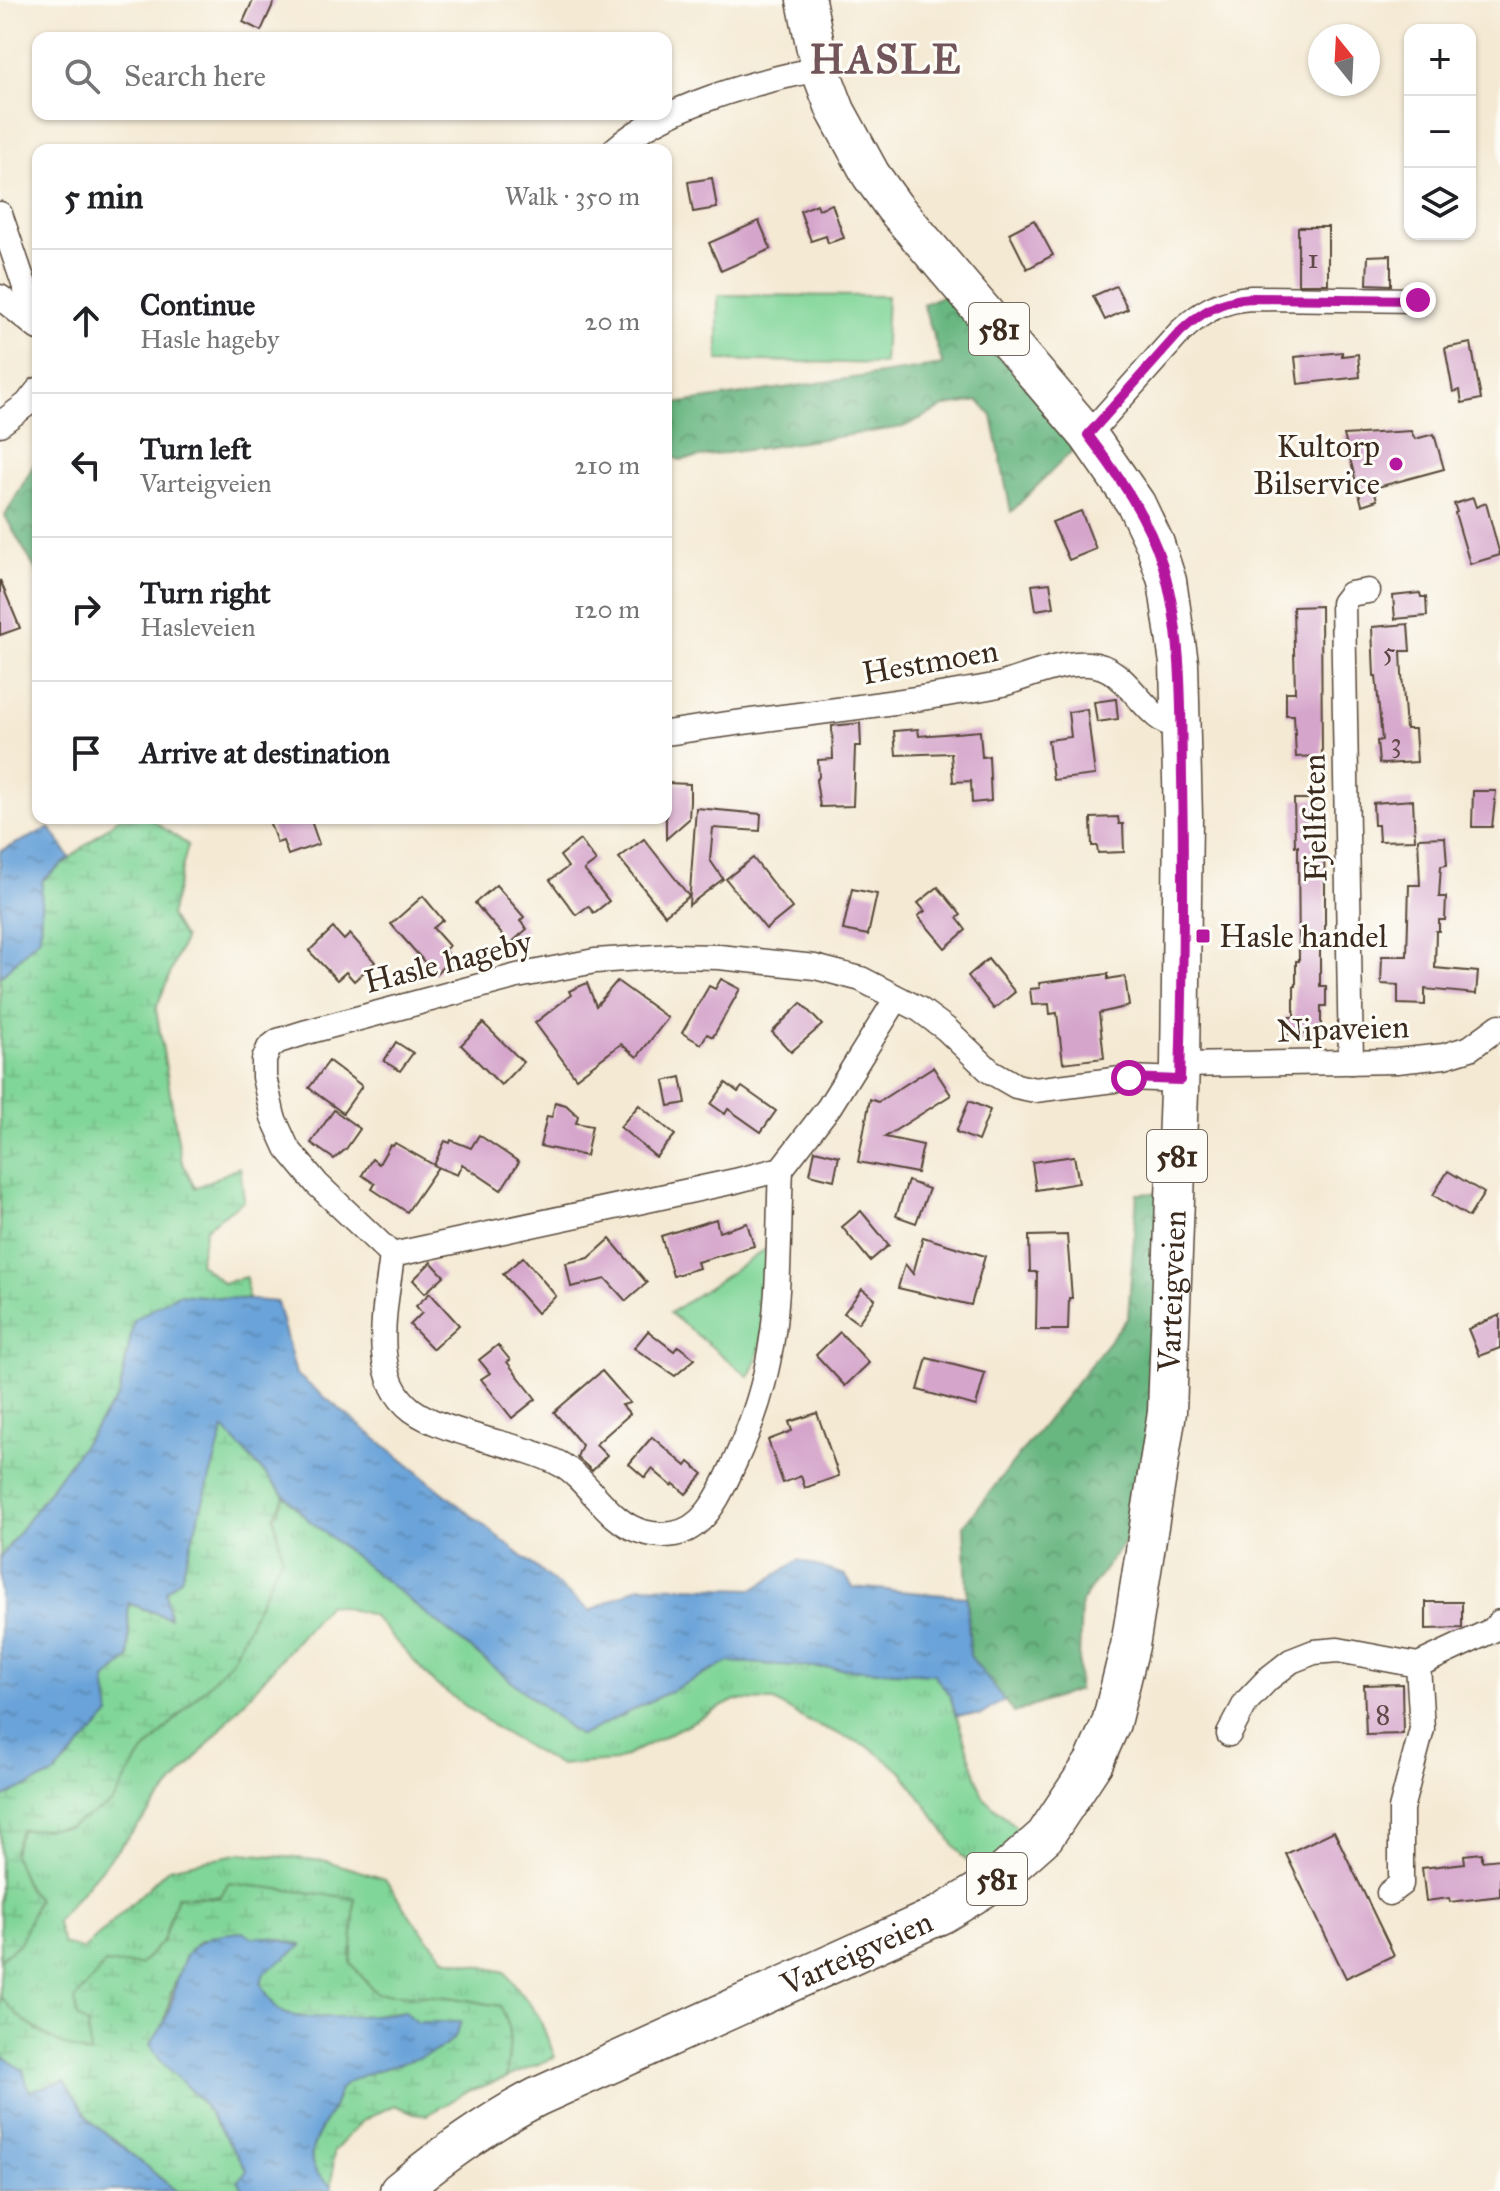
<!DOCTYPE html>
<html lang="en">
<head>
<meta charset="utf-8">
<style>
	body { margin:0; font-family:"IM FELL Great Primer",serif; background:#f2f2f2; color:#202124 }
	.controls { position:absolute; right:24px; top:24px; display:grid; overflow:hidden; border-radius:16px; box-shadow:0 2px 6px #0004 }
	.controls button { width:72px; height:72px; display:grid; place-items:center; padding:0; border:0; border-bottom:2px solid #e0e0e0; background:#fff; color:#202124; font:40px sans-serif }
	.compass { position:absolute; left:1308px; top:24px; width:72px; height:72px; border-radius:50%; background:#fff; box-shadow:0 2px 6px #0004; rotate:342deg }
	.stop { position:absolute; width:24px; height:24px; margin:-18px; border:6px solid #b5179e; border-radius:50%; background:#fff }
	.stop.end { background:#b5179e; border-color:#fff; box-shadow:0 2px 8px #0008 }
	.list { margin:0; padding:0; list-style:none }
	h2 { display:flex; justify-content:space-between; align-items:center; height:104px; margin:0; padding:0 32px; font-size:34px }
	h2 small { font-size:26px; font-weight:400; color:#757577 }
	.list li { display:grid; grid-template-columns:52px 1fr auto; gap:24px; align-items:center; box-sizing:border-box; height:144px; padding:0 32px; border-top:2px solid #e0e0e0 }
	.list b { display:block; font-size:30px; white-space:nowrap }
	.list p { margin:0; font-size:26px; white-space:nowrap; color:#757577 }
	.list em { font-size:26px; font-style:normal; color:#757577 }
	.icon { flex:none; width:44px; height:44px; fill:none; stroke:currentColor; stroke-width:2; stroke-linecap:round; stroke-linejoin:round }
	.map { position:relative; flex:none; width:1500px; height:2191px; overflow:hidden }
	.search { position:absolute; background:#fff; box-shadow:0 2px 6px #0004; left:32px; top:32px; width:640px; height:88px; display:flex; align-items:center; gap:20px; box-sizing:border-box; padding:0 28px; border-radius:16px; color:#757577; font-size:30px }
	.panel { position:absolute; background:#fff; box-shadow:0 2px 6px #0004; left:32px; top:144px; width:640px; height:680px; border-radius:16px }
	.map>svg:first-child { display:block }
	.grass { fill:url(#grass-tufts); stroke:#5e805b; stroke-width:2 }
	.forest { fill:url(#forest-crowns); stroke:#52704f; stroke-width:2 }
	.wetland { fill:url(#wetland-marsh); stroke:#5e805b; stroke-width:2 }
	.park { fill:#80d598; stroke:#5e805b; stroke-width:2 }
	.water { fill:url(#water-ripples); stroke:#52667c; stroke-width:2 }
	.building { fill:#d5a5cb }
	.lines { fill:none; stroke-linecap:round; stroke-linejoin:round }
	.minor-casing { stroke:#574739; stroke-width:27 }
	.primary-casing { stroke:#574739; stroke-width:41 }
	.minor { stroke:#fff; stroke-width:24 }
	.primary { stroke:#fff; stroke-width:38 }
	.route { stroke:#b5179e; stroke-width:10 }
	.poi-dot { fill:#b5179e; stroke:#fdfcf7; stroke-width:3 }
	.labels { text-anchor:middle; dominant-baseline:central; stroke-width:6; stroke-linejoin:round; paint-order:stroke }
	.number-label { font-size:28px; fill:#624949 }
	.shield { fill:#fdfcf7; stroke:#75695f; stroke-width:2 }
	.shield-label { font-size:30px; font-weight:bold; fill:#3b2a1e }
	.poi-label { font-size:32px; fill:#3b2a1e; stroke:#fdfcf7; text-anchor:end }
	.street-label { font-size:32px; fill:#3b2a1e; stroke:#fdfcf7 }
	.district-label { font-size:40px; font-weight:bold; letter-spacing:2px; fill:#71555b; stroke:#fdfcf7 }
</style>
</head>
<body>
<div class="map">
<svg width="1500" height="2191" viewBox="0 0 1500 2191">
	<defs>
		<pattern id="grass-tufts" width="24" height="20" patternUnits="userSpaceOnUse" patternTransform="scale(2)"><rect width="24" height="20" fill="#80d598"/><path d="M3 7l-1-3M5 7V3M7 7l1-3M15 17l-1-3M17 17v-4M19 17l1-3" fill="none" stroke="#70b783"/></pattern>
		<pattern id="forest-crowns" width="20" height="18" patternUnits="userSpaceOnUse" patternTransform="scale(2)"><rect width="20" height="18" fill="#68b680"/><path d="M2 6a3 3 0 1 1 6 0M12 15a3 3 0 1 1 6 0" fill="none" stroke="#579468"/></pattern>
		<pattern id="wetland-marsh" width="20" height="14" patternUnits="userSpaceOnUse" patternTransform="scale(2)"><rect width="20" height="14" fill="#80d598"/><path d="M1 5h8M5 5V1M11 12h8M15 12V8" fill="none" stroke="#70b783"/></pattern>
		<pattern id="water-ripples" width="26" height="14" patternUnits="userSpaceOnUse" patternTransform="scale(2)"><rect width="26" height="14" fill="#69a3d9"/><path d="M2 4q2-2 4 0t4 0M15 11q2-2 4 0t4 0" fill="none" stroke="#5885af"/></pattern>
	</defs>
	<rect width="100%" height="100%" fill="#fdfcf7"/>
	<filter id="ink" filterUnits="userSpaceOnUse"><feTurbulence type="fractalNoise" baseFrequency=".0125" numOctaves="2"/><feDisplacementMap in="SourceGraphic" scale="16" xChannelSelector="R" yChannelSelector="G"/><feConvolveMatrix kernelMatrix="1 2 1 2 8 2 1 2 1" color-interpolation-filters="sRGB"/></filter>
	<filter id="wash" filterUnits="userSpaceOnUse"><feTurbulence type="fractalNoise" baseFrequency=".006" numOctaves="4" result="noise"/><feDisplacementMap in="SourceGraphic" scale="32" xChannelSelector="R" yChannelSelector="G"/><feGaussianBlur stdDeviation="1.8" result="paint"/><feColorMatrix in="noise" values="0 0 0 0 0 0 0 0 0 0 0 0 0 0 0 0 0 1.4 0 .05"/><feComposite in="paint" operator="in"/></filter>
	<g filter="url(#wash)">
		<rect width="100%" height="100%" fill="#f4e9d3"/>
		<path class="grass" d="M285 1496 305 1517 580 1736 729 1662 934 1674 950 1696 983 1797 1027 1837 981 1874 962 1856 903 1773 870 1747 808 1721 774 1701 735 1700 616 1761 558 1765 499 1730 434 1683 372 1615 328 1604 56 1921 63 1944 83 1950 169 1868 241 1853 327 1861 385 1879 418 1927 445 1958 505 1972 538 2015 555 2057 506 2078C509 2054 514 2028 500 2006L448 1997 376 1993 351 1964 355 1898 177 1896 163 1941 140 1965 105 1964 88 2025 91 2055 66 2048 15 2015 0 1996V1959L27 1888 13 1854 21 1830 69 1827 112 1803 140 1756 231 1661 282 1556 274 1517Z"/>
		<g class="forest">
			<polygon points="964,287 1088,435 1011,512 992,416 979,401 946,406 903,427 680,460 666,454 666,405 943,365 923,304"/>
			<polygon points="38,457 38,574 5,516"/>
			<polygon points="1169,1192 1140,1520 1081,1602 1078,1690 1014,1713 970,1656 964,1525 1128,1317 1137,1194"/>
		</g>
		<g class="wetland">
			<polygon points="119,818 149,818 188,845 170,916 184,939 156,1009 181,1159 195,1188 240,1167 244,1200 206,1228 199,1263 223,1283 246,1277 248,1300 178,1294 134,1320 119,1395 0,1558 0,977 40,937 42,881"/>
			<polygon points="224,1428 285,1496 274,1517 282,1556 231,1661 140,1756 112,1803 69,1827 21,1830 13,1854 27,1888 38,1899 20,1943 0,1959 0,1796 4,1797 55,1774 105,1680 129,1658 128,1603 168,1618 166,1591 181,1578"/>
			<path d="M228 1883 355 1898 351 1964 376 1993 448 1997 500 2006C514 2028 509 2054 506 2078L466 2092 427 2115 414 2113 394 2105 362 2121 334 2151 332 2186C293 2162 319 2136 333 2107 337 2099 337 2090 344 2085 362 2072 382 2069 402 2063 420 2056 436 2049 453 2039L451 2023 415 2022 405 2011C382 2015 303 2023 284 2013 273 2007 266 1994 261 1983L264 1972 301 1945 270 1937 200 1940C172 1970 164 2019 159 2059L201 2101 248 2170 238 2181 245 2191H176L91 2121 64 2081 29 2092 23 2070 0 2055V1996C23 2025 55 2045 90 2054L88 2025 77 2017 75 2000 105 1964 140 1965 163 1941 177 1896 220 1898Z"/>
		</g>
		<g class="park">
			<polygon points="718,295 887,296 884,364 718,360"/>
			<path d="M769 1247C766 1287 769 1343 749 1377L670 1313Z"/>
		</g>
		<g class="water">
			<polygon points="50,828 70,858 42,881 40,937 0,977 0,851"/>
			<polygon points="178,1294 277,1302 296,1374 590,1611 640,1586 754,1589 799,1560 845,1575 853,1587 967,1597 970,1656 1004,1700 981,1715 956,1715 950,1696 934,1674 729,1662 580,1736 305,1517 224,1429 181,1578 166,1591 169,1618 128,1603 129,1658 105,1680 110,1715 55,1774 4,1797 0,1796 0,1558 119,1395 134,1320"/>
			<path d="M245 1932 252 1937H270L302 1946 264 1973 261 1983C267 1994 273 2008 284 2013 301 2022 384 2015 405 2011L416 2022H461C459 2026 457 2035 453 2039 434 2061 371 2066 344 2085 337 2090 337 2099 333 2107 319 2136 293 2162 332 2186L331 2191H245L238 2181 247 2170 201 2101 159 2059 150 2044C193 1995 155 1934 245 1932Z"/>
			<polygon points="0,2055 23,2070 29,2091 64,2081 91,2121 176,2191 0,2191"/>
		</g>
		<g id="blocks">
			<g class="building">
				<polygon points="253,0 275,0 261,31 243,22"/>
				<polygon points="712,178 717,208 693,212 688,182"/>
				<polygon points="817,204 819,209 832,204 844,238 828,243 826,236 811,241 800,211"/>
				<polygon points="1034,220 1053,255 1027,269 1009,233"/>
				<polygon points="759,221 771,249 721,271 709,243"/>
				<rect x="1298" y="227" width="30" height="57"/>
				<polygon points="1391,255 1391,285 1367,284 1368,256"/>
				<polygon points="1116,286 1128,309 1105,320 1093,296"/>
				<polygon points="1471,343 1481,399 1462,403 1460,390 1453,392 1445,348"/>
				<polygon points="1342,352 1342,356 1358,354 1360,377 1298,384 1295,357"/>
				<polygon points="1411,431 1415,439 1434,434 1444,469 1374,488 1377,500 1362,505 1344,435"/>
				<polygon points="1473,498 1476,507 1486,503 1500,555 1470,564 1455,513 1457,512 1454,504"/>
				<polygon points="1081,511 1096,549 1069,560 1052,522"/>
				<polygon points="0,580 20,628 0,635"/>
				<polygon points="1050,583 1054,607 1036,610 1032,585"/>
				<polygon points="1420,593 1421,597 1426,597 1427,616 1395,619 1393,596"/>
				<polygon points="1321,606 1322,756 1296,757 1294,715 1286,715 1286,692 1295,692 1293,607"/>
				<polygon points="1408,624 1410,651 1401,651 1402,674 1406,729 1415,729 1417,762 1383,764 1379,763 1377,741 1382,740 1376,676 1374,676 1372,627"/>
				<polygon points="1116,699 1118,719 1097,722 1094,702"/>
				<polygon points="1087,709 1095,775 1053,780 1048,740 1071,737 1068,712"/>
				<polygon points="860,723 861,746 855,746 853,806 820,807 816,780 819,777 818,760 833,759 832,726"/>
				<polygon points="918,729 919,736 980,731 982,757 989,756 991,801 972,803 971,781 953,782 951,753 896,755 894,731"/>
				<polygon points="666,783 690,784 690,801 689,819 666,839"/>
				<polygon points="1473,791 1496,791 1492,827 1472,827"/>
				<polygon points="1294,799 1322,799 1325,884 1325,939 1320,939 1320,986 1326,986 1326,1006 1321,1006 1321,1034 1285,1034 1285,1017 1294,1017 1294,986 1296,986 1296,961 1299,961 1298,846 1295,846"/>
				<polygon points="1413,800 1415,840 1379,841 1378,825 1374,825 1373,803"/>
				<polygon points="696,808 761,814 760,831 713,828 710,860 723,879 689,905"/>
				<polygon points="1118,817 1119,824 1123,824 1124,852 1098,853 1097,846 1092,846 1091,818"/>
				<polygon points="268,818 310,818 319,844 288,855 283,841 277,843"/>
				<polygon points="1445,837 1447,865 1441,866 1439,897 1446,897 1445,920 1439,920 1439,931 1436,931 1435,968 1478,972 1476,994 1425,989 1425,1005 1398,1004 1398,985 1381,984 1382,956 1407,956 1409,885 1420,885 1418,838"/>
				<polygon points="644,839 689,896 665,915 619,858"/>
				<polygon points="580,840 596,861 584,870 609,901 594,913 588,906 576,915 550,880 568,867 560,856"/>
				<polygon points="753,858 792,908 766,929 726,879"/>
				<polygon points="496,885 524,917 520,921 527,929 510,944 475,903"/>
				<polygon points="938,887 961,915 957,918 966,930 945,948 918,916 925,911 918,903"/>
				<polygon points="852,889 877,894 868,935 843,930"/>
				<polygon points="423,896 443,920 433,928 449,946 444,950 452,959 435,974 391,924"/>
				<polygon points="333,928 344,940 350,934 375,962 354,981 346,972 337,980 309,951"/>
				<polygon points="988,959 1015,992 994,1009 968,976"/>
				<polygon points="1108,974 1108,979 1125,976 1129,1006 1099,1013 1104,1058 1063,1063 1057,1013 1050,1014 1049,1004 1032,1005 1030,989 1040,988 1039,983"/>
				<polygon points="721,979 740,989 713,1037 707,1034 701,1044 682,1033 709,986 715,989"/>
				<polygon points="617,981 668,1018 637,1057 621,1044 576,1078 535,1023 571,995 569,991 587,983 596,1006"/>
				<polygon points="801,1003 822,1025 791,1052 772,1032"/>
				<polygon points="483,1023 523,1062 501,1085 461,1045"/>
				<polygon points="396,1042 413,1053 400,1071 384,1061"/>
				<polygon points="329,1061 362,1086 343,1113 309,1088"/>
				<polygon points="933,1067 951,1095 885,1137 923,1145 917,1173 858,1162 870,1099 878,1102"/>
				<polygon points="681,1077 686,1103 669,1106 664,1081"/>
				<polygon points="726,1083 738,1092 742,1087 776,1111 761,1132 728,1109 725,1114 711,1104"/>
				<polygon points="969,1101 990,1110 978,1141 956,1132"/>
				<polygon points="555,1102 566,1105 578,1116 576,1123 592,1126 586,1156 540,1146 547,1116 552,1117"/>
				<polygon points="639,1105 675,1135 656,1157 620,1127"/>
				<polygon points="334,1110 360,1129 346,1149 334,1159 311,1143"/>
				<polygon points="479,1135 519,1162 501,1190 462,1164 457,1175 435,1166 438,1167 407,1212 372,1189 375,1184 362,1175 372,1159 379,1164 390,1145 393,1146 395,1143 434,1165 445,1141 450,1143 451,1140 471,1148"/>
				<polygon points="815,1150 839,1156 834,1180 810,1174"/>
				<polygon points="1074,1156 1079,1183 1036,1190 1032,1162"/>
				<polygon points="1448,1171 1484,1193 1469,1217 1433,1195"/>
				<polygon points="908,1181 929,1189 916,1223 896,1216"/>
				<polygon points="861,1211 889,1245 870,1261 842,1227"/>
				<polygon points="716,1219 719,1232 747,1223 754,1246 697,1262 699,1268 673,1276 661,1236"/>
				<polygon points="1067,1235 1072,1298 1069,1298 1068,1330 1036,1330 1037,1272 1030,1272 1029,1236"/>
				<polygon points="923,1237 985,1256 971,1305 898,1288 905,1264 913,1274"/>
				<polygon points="610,1239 647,1283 626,1301 606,1279 571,1287 566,1263 589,1258"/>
				<polygon points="523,1257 556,1296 537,1313 503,1274"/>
				<polygon points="431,1262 444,1276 425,1293 413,1280"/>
				<polygon points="862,1289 875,1299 858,1323 844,1313"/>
				<polygon points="430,1293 459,1325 433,1349 410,1325 422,1313 416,1306"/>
				<polygon points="1500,1315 1500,1348 1479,1356 1468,1329"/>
				<polygon points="648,1331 674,1351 678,1346 695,1359 675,1376 634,1348"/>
				<polygon points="840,1332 869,1363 845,1386 816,1355"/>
				<polygon points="498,1345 510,1360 507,1362 536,1399 512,1418 481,1379 490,1373 479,1360"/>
				<polygon points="927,1358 985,1373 976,1406 918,1390"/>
				<polygon points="602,1371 630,1403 622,1405 630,1414 596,1444 607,1455 592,1471 577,1457 582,1445 554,1412"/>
				<polygon points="817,1413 839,1476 805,1488 801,1476 783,1483 768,1440 792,1431 789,1422"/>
				<polygon points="652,1437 686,1466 689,1462 703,1474 686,1494 674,1484 672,1486 652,1469 645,1478 629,1464"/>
				<polygon points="1426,1602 1462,1602 1462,1628 1426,1629"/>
				<polygon points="1402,1684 1403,1734 1366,1735 1364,1685"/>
				<polygon points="1334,1831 1394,1955 1346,1978 1286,1854"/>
				<polygon points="1482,1853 1482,1861 1500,1859 1500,1896 1450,1902 1449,1898 1426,1901 1422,1868 1465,1863 1464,1855"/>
			</g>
		</g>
	</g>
	<g filter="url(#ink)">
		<use href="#blocks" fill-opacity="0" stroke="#574739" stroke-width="2"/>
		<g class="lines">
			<g class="minor-casing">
				<g id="minor">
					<path d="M614 150C663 106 756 81 820 69"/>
					<polyline points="0,214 38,325"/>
					<polyline points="0,297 38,328"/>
					<polyline points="0,424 27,404 38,390"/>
					<path d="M1088 435 1180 332C1201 312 1221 300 1251 298L1418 300"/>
					<path d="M666 733C765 717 865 709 964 691 978 689 992 687 1006 683 1032 675 1061 662 1089 664 1130 666 1142 722 1182 728"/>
					<polyline points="897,998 829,1107 781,1169 735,1181 392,1255 317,1184 287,1148 273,1117 264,1077 264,1060 269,1048 278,1041 307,1032 517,976 595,961 671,956 719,957 815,967 861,979 919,1009 946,1029 990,1071 1016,1086 1035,1090 1129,1078 1180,1080"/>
					<polyline points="1351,1062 1343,603 1350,594 1368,591"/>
					<polyline points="1180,1065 1397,1061 1444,1056 1470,1048 1500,1026"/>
					<path d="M392 1255C387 1302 367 1376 412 1410 433 1425 462 1432 485 1439 510 1446 537 1452 560 1464 590 1481 608 1523 643 1532 694 1546 713 1509 731 1470 747 1436 761 1399 768 1362 781 1299 778 1232 781 1169"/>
					<polyline points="1229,1734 1246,1702 1268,1679 1291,1661 1314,1652 1338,1650 1418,1665 1493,1630 1500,1622"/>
					<polyline points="1389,1893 1401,1884 1401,1809 1422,1729 1418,1665"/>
				</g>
			</g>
			<g class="primary-casing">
				<g id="primary">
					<path id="s1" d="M399 2191C443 2155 487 2123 537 2097L942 1914 991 1884 1045 1836 1094 1762 1111 1723 1130 1646 1167 1412 1180 1065 1183 817 1179 663 1167 581 1155 544 1136 504 1088 435 894 207 871 175 836 111 820 69 806 0"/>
				</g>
			</g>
			<use href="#minor" class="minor"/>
			<use href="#primary" class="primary"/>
		</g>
	</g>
	<g class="lines" filter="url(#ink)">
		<path class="route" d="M1129 1078 1180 1080C1183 979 1184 878 1182 777 1181 707 1183 634 1163 566 1148 517 1118 475 1088 435L1180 332C1201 312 1221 300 1251 298L1418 300"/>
	</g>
	<g class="poi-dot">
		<circle cx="1396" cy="464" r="8"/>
		<rect x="1195" y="928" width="16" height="16" rx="4"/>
	</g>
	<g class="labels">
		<g class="number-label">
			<text x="1313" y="258">1</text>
			<text x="1389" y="651">5</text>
			<text x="1396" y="742">3</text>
			<text x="1383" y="1714">8</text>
		</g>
		<g class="shield">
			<rect x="969" y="303" width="60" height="52" rx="6"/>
			<rect x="1147" y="1130" width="60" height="52" rx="6"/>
			<rect x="967" y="1853" width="60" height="52" rx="6"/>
		</g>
		<g class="shield-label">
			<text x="999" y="329">581</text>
			<text x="1177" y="1156">581</text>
			<text x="997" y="1879">581</text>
		</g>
		<g class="poi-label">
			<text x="1380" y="446">Kultorp<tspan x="1380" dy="37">Bilservice</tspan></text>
			<text x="1219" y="936" text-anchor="start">Hasle handel</text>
		</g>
		<g class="street-label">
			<text transform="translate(930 662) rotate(-10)">Hestmoen</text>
			<text transform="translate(1315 818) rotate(-91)">Fjellfoten</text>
			<text transform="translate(448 962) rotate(-14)">Hasle hageby</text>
			<text transform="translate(1343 1029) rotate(-2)">Nipaveien</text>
			<text stroke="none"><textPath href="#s1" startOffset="1310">Varteigveien</textPath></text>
			<text stroke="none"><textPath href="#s1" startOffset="518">Varteigveien</textPath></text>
		</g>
		<g class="district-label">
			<text x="886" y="59">HASLE</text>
		</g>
	</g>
</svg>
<div class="controls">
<button>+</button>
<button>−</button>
<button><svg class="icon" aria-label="layers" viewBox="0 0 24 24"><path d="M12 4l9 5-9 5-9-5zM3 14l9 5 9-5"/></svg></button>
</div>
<svg class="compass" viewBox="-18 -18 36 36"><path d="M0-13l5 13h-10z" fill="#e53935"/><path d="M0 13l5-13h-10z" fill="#757577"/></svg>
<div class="stop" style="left:1129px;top:1078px"></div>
<div class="stop end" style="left:1418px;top:300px"></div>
<div class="search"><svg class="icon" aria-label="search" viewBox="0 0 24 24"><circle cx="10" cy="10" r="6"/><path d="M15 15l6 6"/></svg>Search here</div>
<section class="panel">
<h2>5 min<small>Walk · 350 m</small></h2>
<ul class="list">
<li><svg class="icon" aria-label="ahead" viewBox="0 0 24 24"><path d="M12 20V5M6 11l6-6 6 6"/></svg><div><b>Continue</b><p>Hasle hageby</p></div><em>20 m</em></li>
<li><svg class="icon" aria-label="left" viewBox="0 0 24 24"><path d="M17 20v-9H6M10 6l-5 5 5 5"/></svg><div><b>Turn left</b><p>Varteigveien</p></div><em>210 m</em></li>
<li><svg class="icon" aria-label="right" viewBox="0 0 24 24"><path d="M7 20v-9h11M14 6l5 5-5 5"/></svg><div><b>Turn right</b><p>Hasleveien</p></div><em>120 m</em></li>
<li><svg class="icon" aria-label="arrive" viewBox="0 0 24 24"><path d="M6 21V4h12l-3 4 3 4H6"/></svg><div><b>Arrive at destination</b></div></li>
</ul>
</section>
</div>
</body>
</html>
